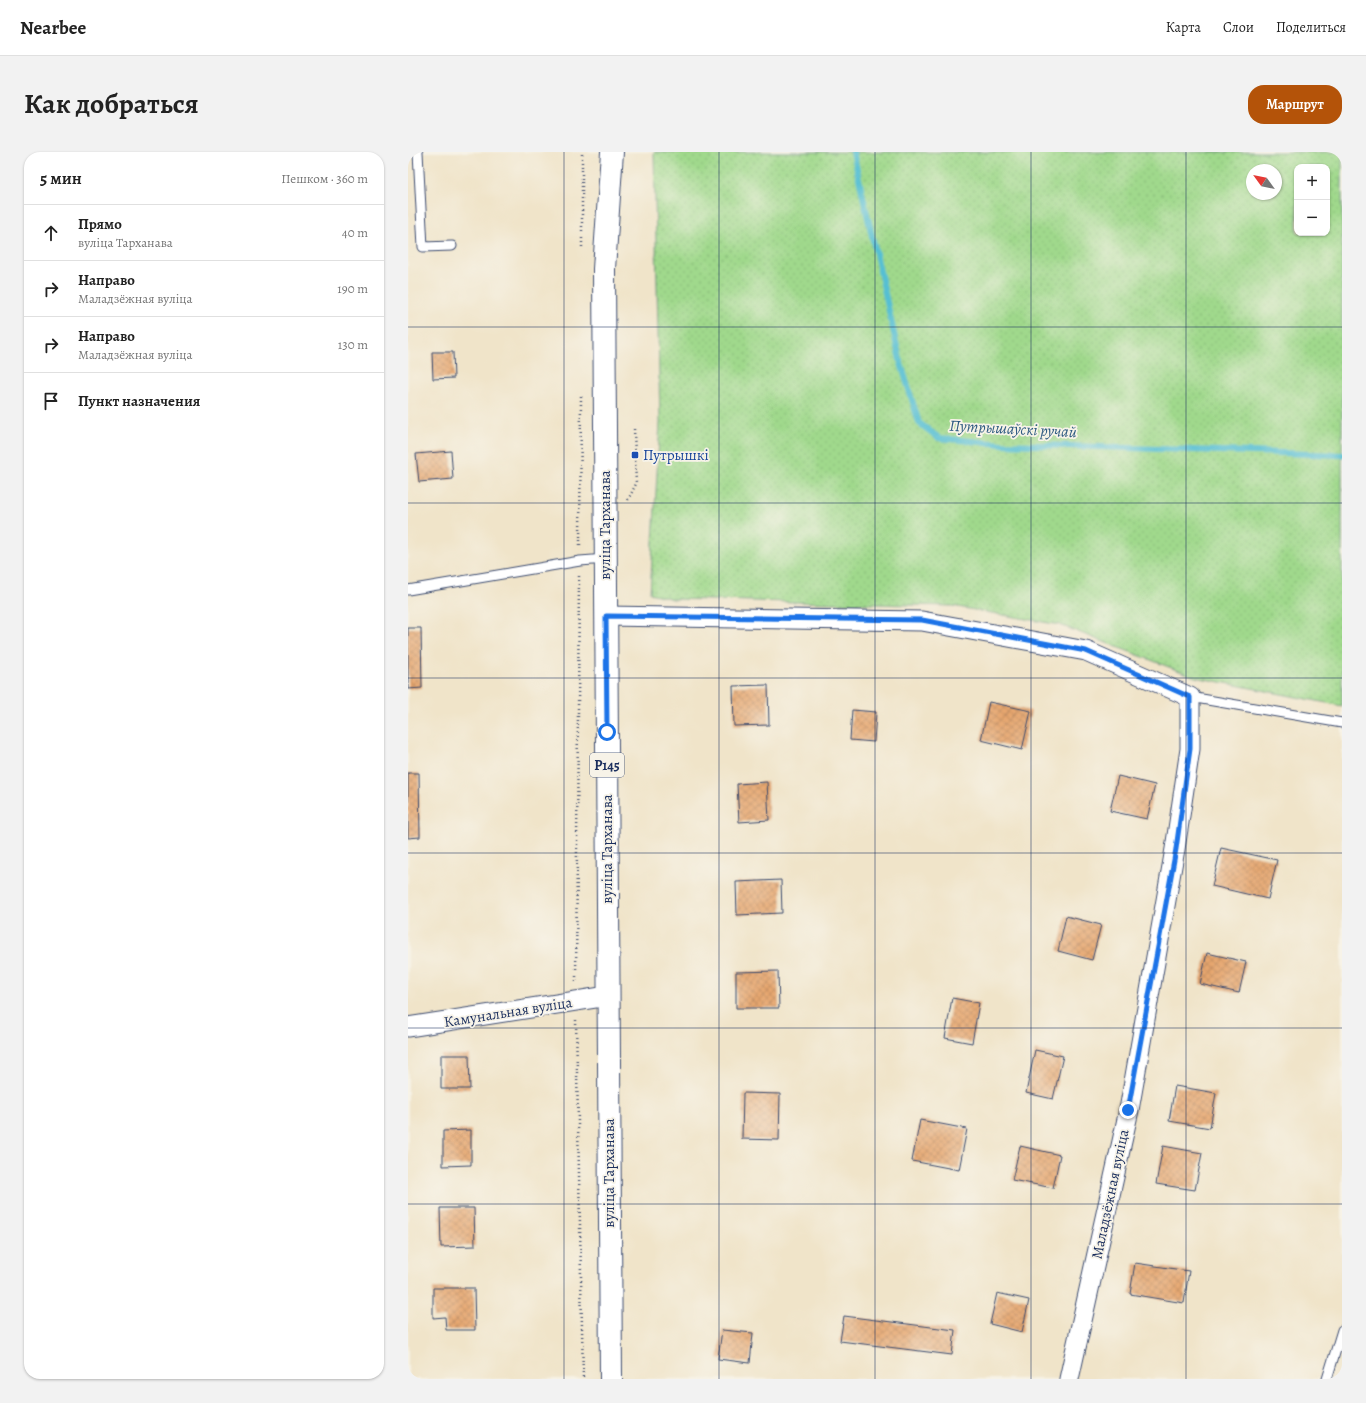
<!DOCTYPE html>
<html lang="ru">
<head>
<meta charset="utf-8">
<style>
	body { margin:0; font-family:Alegreya,serif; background:#f2f2f2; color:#222 }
	.controls { position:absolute; right:12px; top:12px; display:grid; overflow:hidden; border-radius:8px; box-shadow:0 1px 3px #0004 }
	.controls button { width:36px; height:36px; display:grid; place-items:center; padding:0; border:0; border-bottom:1px solid #e0e0e0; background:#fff; color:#222; font:20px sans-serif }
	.compass { position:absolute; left:838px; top:12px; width:36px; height:36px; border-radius:50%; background:#fff; box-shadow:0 1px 3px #0004; rotate:303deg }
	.stop { position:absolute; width:12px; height:12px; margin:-9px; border:3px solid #1a73e8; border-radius:50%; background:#fff }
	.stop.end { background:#1a73e8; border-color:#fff; box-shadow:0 1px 4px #0008 }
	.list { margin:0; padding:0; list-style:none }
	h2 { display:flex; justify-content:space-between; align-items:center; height:52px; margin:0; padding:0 16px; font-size:17px }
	h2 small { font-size:13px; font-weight:400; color:#767676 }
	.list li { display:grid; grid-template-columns:26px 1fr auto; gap:12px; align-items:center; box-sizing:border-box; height:56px; padding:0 16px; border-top:1px solid #e0e0e0 }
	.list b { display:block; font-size:15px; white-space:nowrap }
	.list p { margin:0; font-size:13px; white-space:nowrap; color:#767676 }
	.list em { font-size:13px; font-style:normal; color:#767676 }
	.icon { flex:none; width:22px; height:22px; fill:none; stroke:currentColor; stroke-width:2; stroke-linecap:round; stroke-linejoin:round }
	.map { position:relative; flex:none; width:934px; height:1227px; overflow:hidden; border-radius:16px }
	header { display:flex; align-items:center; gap:24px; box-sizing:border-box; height:56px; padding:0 20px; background:#fff; border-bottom:1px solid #e0e0e0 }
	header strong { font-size:19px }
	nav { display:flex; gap:22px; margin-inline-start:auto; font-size:14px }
	.intro { display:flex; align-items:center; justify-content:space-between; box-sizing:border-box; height:96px; padding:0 24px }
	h1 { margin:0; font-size:28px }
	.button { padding:10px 18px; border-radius:16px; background:#b45309; color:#fff; font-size:14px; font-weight:700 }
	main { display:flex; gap:24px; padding:0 24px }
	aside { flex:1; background:#fff; border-radius:16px; box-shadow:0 1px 3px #0004 }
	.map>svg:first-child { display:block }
	.grass { fill:url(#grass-dots); stroke:#5e8475; fill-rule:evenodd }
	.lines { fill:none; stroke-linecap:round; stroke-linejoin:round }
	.stream { stroke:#56bfd3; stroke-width:6 }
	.building { fill:url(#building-cross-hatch) }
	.lane-casing { stroke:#3b4a6e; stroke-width:11 }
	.street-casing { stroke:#3b4a6e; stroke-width:21 }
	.primary-casing { stroke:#3b4a6e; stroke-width:24 }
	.path { stroke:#3b4a6e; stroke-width:2.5; stroke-dasharray:1 3; stroke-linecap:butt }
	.lane { stroke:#fff; stroke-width:9 }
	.street { stroke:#fff; stroke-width:19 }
	.primary { stroke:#fff; stroke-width:22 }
	.route { stroke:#1a73e8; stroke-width:5 }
	.grid { fill:none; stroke:#1b2f5e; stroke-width:1; stroke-opacity:0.55 }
	.transit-dot { fill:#1a4fb4; stroke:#f7f3e8; stroke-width:1.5 }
	.labels { text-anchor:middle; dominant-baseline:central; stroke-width:3.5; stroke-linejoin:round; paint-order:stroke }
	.shield { fill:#f7f3e8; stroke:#5d6a87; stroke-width:1 }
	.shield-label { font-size:14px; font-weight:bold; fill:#1b2f5e }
	.transit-label { font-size:15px; fill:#164399; stroke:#f7f3e8; text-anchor:start }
	.street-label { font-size:15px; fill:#1b2f5e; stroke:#f7f3e8 }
	.water-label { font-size:16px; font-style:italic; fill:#2d5a81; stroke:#f7f3e8 }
</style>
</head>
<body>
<header>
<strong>Nearbee</strong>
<nav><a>Карта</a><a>Слои</a><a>Поделиться</a></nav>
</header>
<div class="intro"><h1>Как добраться</h1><a class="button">Маршрут</a></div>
<main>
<aside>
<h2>5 мин<small>Пешком · 360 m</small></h2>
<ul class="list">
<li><svg class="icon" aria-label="ahead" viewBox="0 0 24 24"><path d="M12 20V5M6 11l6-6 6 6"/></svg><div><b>Прямо</b><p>вуліца Тарханава</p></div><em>40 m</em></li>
<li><svg class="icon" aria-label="right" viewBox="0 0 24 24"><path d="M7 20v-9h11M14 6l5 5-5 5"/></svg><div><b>Направо</b><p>Маладзёжная вуліца</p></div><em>190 m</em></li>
<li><svg class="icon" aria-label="right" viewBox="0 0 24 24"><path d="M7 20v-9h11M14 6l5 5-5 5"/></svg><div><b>Направо</b><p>Маладзёжная вуліца</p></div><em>130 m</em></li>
<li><svg class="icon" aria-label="arrive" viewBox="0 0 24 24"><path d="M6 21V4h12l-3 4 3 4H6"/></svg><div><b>Пункт назначения</b></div></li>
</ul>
</aside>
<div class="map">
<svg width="934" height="1227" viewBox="0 0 934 1227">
	<defs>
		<pattern id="grass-dots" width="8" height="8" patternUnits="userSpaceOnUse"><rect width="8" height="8" fill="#a0d98c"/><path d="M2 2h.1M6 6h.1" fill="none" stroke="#89bb7b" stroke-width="1.8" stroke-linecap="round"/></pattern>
		<pattern id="building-cross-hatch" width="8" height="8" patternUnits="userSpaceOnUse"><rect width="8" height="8" fill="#e6a66e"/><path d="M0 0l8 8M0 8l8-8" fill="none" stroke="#ba885e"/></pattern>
	</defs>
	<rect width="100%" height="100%" fill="#f7f3e8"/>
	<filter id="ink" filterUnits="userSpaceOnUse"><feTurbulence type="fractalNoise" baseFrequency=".025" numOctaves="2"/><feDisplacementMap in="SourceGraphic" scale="8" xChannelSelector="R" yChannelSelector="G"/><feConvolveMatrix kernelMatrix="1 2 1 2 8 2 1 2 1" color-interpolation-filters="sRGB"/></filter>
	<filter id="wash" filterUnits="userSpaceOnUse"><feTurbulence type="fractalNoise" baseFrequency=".012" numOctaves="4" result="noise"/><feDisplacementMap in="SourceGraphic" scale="16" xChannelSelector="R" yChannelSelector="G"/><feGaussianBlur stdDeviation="0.9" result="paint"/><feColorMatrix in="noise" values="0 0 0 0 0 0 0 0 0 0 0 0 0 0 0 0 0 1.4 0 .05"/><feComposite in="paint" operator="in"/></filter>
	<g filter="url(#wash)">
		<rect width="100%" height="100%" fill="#f0e4c9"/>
		<path class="grass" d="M246 0H934V554L787 525 652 473 544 454 265 447 242 441 252 270ZM889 15H919V81H889ZM844 18H868V42H844Z"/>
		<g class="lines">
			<polyline class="stream" points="445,0 492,208 511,271 531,286 594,292 934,303"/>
		</g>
		<g id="blocks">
			<g class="building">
				<polygon points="24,200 45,200 46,226 25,227"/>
				<polygon points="43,299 45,327 11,330 8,302"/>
				<polygon points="0,476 13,476 14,536 0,537"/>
				<polygon points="360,533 361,573 326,574 325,534"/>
				<polygon points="581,550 623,559 614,598 573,588"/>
				<polygon points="444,558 468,560 466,590 442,588"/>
				<polygon points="0,621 11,621 12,685 0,686"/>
				<polygon points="710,624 747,633 739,667 702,659"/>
				<polygon points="359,630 361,668 331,670 329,632"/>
				<polygon points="813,696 869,708 860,747 804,734"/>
				<polygon points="373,728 374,761 329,763 328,730"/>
				<polygon points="658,764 693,773 684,808 650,799"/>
				<polygon points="799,801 838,810 831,841 792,832"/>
				<polygon points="370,819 371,856 328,856 328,820"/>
				<polygon points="544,846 571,851 564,891 537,886"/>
				<polygon points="627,898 655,904 645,947 618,941"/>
				<polygon points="33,903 61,903 62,937 33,937"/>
				<polygon points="767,934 808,941 802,976 761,969"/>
				<polygon points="335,941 372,942 371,988 334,987"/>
				<polygon points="512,968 559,977 551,1018 504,1009"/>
				<polygon points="63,978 63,1013 35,1014 35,979"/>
				<polygon points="612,994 652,1003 645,1036 604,1028"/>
				<polygon points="755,994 794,1001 787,1038 748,1032"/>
				<polygon points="32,1056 66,1056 67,1094 33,1095"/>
				<polygon points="727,1111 781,1119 776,1151 722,1142"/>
				<polygon points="25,1136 66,1136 67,1178 38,1178 37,1165 25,1166"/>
				<polygon points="589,1141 621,1148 614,1180 582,1172"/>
				<polygon points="436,1164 547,1178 544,1203 432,1189"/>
				<polygon points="314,1178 345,1181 342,1211 310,1207"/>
			</g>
		</g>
	</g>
	<g filter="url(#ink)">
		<use href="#blocks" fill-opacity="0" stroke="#3b4a6e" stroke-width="1"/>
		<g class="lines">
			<g class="lane-casing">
				<g id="lane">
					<polyline points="10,0 15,95 44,94"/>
					<polyline points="0,438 172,409 198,407"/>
					<polyline points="782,545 934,571"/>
					<polyline points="919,1227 934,1178"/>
				</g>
			</g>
			<g class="street-casing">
				<g id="street">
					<polyline points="198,464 514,469 678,499 782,545 782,597 767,697 721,958 661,1227"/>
					<polyline points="0,875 200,844"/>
				</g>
			</g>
			<g class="primary-casing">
				<polyline id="primary" points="203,1227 196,117 204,0"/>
			</g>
			<g class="path">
				<polyline points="174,95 174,0"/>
				<polyline points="220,348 228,332 226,276"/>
				<polyline points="172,393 173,244"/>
				<polyline points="168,829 171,424"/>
				<polyline points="168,868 175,1227"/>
			</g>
			<use href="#lane" class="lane"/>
			<use href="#street" class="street"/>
			<use href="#primary" class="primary"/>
		</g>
	</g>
	<g class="lines" filter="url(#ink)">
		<polyline class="route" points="199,580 198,464 514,468 678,499 782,545 782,597 768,697 720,958"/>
	</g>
	<path class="grid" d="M156 0V1227M311 0V1227M467 0V1227M623 0V1227M778 0V1227M0 175H934M0 351H934M0 526H934M0 701H934M0 876H934M0 1052H934"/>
	<rect class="transit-dot" x="223" y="299" width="8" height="8" rx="2"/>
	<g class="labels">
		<rect class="shield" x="182" y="601" width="34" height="24" rx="3"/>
		<g class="shield-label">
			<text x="199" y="613">Р145</text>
		</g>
		<g class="transit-label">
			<text x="235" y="303">Путрышкі</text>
		</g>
		<g class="street-label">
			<text transform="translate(197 373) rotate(-90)">вуліца Тарханава</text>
			<text transform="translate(199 697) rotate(-90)">вуліца Тарханава</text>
			<text transform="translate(100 860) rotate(-9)">Камунальная вуліца</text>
			<text transform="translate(201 1021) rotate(-90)">вуліца Тарханава</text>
			<text transform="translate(702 1042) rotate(-78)">Маладзёжная вуліца</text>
		</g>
		<g class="water-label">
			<text transform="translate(605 277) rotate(3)">Путрышаўскі ручай</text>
		</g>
	</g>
</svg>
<div class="controls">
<button>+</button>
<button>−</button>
</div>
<svg class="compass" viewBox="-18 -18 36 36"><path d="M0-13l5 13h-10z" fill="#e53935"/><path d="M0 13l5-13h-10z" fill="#767676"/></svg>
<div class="stop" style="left:199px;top:580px"></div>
<div class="stop end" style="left:720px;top:958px"></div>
</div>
</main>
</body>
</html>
